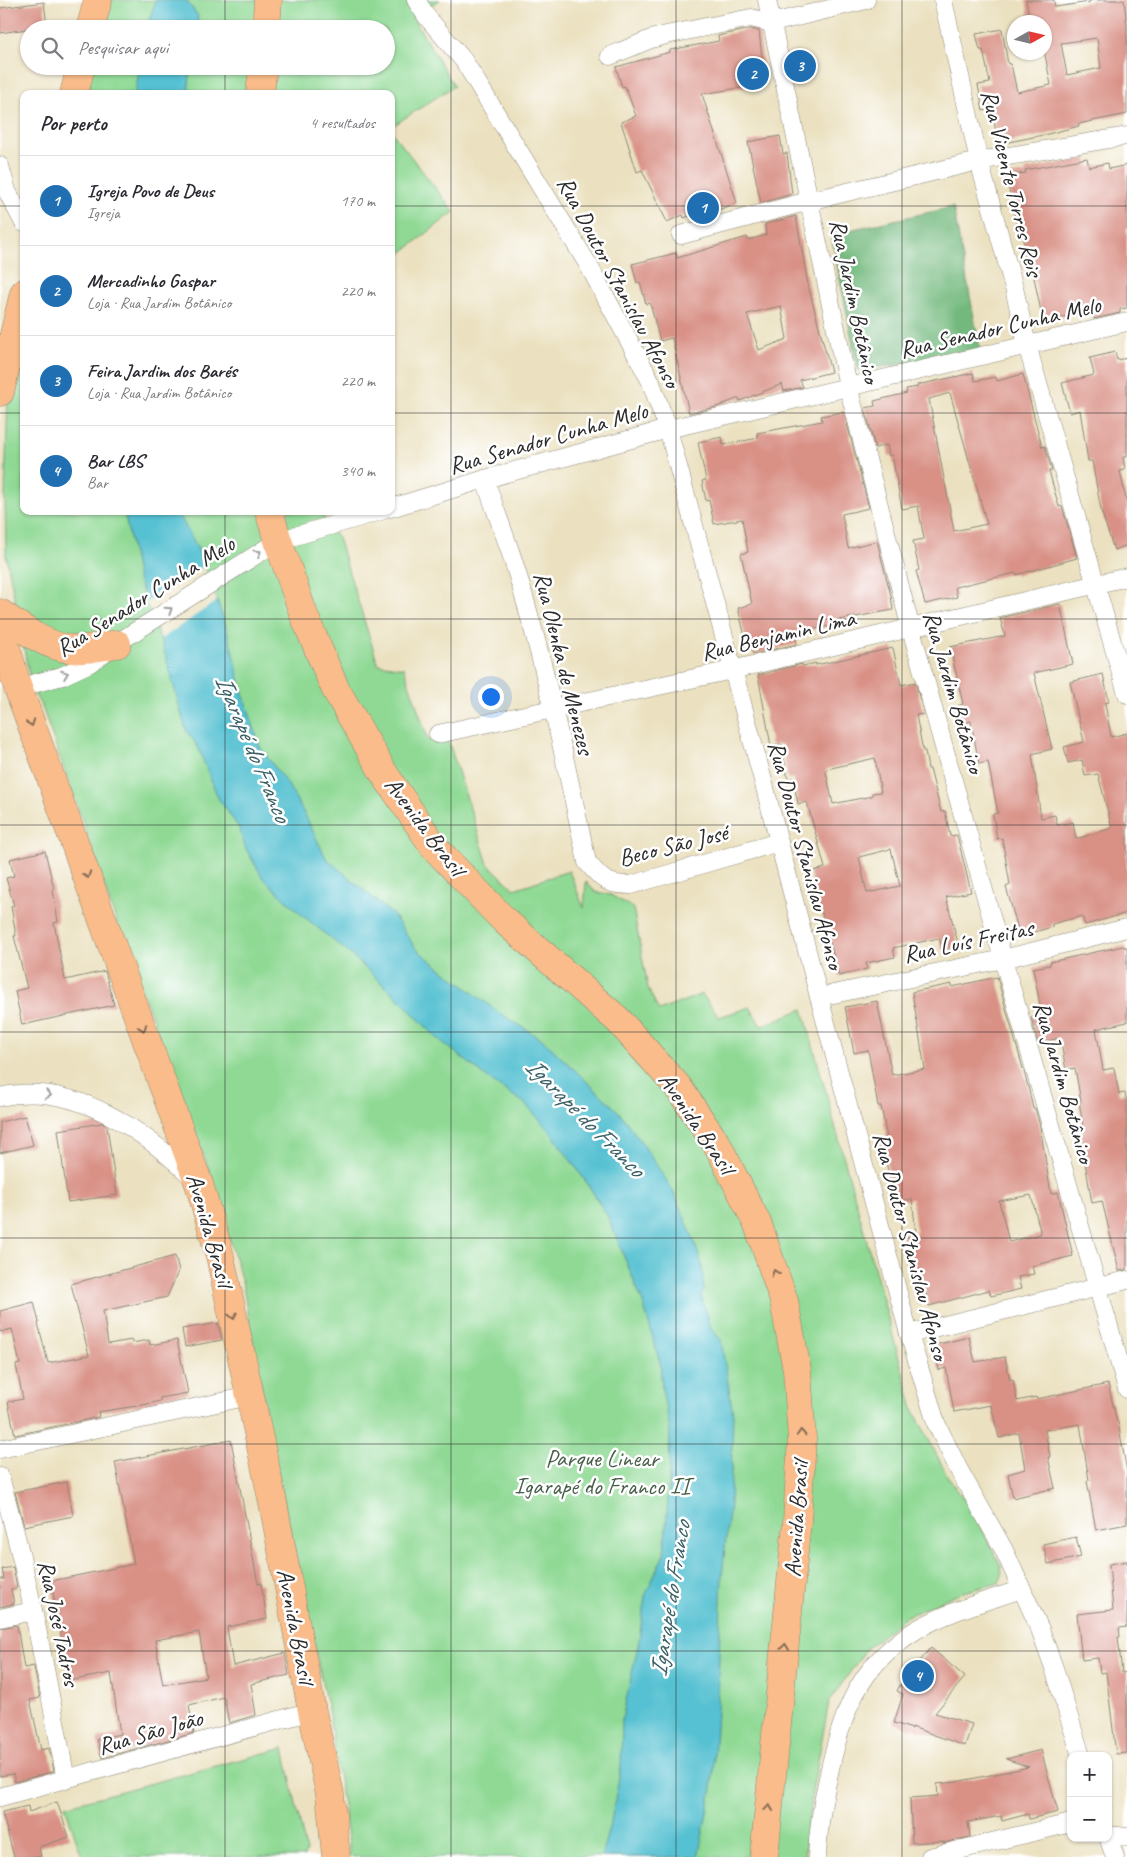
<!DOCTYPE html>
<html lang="pt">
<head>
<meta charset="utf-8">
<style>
	body { margin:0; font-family:Caveat,sans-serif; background:#f2f2f3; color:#2b2b33 }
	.controls { position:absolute; right:15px; bottom:15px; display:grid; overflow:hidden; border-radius:10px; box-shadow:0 1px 4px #0004 }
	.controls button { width:45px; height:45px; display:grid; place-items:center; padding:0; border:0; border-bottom:1px solid #e1e1e2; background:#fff; color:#2b2b33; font:25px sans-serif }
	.compass { position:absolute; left:1007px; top:15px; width:45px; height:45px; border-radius:50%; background:#fff; box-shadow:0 1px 4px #0004; rotate:82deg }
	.you { position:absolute; left:490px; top:696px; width:18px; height:18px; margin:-12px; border:4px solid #fff; border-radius:50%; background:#1a73e8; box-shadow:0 0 0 8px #1a73e833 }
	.badge { display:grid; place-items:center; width:32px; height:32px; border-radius:50%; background:#1f6fb2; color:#fff; font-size:16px; font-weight:700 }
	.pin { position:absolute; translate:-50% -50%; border:2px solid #fff; box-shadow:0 1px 5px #0006 }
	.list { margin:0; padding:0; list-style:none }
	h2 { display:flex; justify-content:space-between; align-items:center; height:65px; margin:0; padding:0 20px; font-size:21px }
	h2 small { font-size:16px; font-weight:400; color:#7c7c81 }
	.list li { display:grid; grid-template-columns:32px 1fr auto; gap:15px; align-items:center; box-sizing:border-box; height:90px; padding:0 20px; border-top:1px solid #e1e1e2 }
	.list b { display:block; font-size:19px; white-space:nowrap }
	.list p { margin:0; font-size:16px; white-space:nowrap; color:#7c7c81 }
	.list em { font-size:16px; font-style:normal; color:#7c7c81 }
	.icon { flex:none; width:28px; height:28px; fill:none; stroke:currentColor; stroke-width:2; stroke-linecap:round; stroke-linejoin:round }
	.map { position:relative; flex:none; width:1127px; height:1857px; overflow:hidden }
	.search { position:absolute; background:#fff; box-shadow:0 1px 4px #0004; left:20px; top:20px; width:375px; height:55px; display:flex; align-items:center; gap:12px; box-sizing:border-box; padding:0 18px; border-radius:28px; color:#7c7c81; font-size:19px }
	.panel { position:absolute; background:#fff; box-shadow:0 1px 4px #0004; left:20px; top:90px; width:375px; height:425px; border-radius:10px }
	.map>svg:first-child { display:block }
	.green { fill:#8fd994; stroke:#5d8260 }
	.forest { fill:#73b97e; stroke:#4f7254 }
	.water { fill:#57c1d2; stroke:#41767e }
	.pier { fill:#ebe1c0 }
	.building { fill:#d99186; fill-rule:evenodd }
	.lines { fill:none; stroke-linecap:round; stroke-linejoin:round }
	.street-casing { stroke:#8b8676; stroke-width:19 }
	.highway-casing { stroke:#8b8676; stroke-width:29 }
	.street { stroke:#fff; stroke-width:18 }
	.highway { stroke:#f9bc8a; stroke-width:28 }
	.oneway { stroke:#a0a0a0 }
	.oneway2 { stroke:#886c56 }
	.grid { fill:none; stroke:#2b2b2b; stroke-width:1; stroke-opacity:0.55 }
	.labels { text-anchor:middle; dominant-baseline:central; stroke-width:5; stroke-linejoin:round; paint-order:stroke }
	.street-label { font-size:24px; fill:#2b2b2b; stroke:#fff }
	.park-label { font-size:24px; fill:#495f4a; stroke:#fff }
	.water-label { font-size:25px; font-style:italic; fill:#3a6065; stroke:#fff }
</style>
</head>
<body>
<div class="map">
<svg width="1127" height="1857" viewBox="0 0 1127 1857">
	<rect width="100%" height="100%" fill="#fff"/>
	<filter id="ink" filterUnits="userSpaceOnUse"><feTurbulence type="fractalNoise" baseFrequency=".02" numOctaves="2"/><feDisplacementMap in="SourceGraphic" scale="10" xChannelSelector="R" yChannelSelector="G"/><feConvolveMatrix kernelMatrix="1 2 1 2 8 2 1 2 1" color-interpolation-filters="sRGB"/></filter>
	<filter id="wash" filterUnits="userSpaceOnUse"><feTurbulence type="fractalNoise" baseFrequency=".0096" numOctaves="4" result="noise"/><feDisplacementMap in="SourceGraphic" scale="20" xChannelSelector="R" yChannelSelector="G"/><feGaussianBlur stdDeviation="1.12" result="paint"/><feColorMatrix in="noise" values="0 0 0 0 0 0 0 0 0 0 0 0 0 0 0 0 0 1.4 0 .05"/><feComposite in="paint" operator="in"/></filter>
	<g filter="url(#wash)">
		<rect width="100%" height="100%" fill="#ebe1c0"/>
		<g class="green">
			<polygon points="107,0 440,0 412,16 454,86 391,127 391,94 85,94 91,66 386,66 386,29 100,29"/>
			<polygon points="391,131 454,212 391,261"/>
			<polygon points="24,338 24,511 319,511 338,538 378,664 404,668 428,740 447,737 488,864 514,889 569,871 584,908 586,881 595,892 611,895 633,908 648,988 659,1011 702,994 719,1017 750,1007 761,1026 803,1009 913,1409 949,1479 972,1510 1001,1566 1002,1576 999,1583 959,1593 905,1617 867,1648 829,1702 811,1798 804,1857 349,1857 349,1843 329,1715 272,1445 242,1282 212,1178 111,907 90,842 42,707 32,690 6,555 5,497 8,391"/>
			<polygon points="284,1748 306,1851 304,1857 82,1857 65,1806"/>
		</g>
		<polygon class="forest" points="953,207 981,354 858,370 831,234"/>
		<g class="water">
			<polygon points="156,0 186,0 198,16 196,29 146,29"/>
			<polygon points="140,66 191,66 188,94 135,94"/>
			<polygon points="124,511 177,511 198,549 226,626 243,693 260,747 288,785 304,813 326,858 393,915 417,950 498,1012 543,1040 618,1111 642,1143 672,1189 692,1235 702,1265 704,1290 701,1295 711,1328 721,1340 733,1414 730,1503 722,1575 717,1712 712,1788 698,1857 601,1857 612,1817 621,1766 622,1719 639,1641 645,1596 664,1554 669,1485 670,1430 662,1389 660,1363 643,1303 608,1217 587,1183 549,1130 523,1102 494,1083 436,1037 399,999 349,953 302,915 263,878 246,849 239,828 218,798 198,747 186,730 163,647 138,579"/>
		</g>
		<polygon class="pier" points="204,566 217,601 161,639 146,602"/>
		<g id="blocks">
			<g class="building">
				<path d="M1026 0H1054L1055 7 1090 2V0H1124L1127 26V114L1078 124 1079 126 1048 134 999 144 991 109 983 111 978 85 990 83 983 50H980L976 34 1002 29 1008 64H1011L1017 92 1051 85 1044 50V22H1030ZM1097 38 1101 68 1067 75 1061 43Z"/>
				<polygon points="44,2 47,26 0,33 0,8"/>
				<polygon points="751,29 759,31 765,84 702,94 737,203 704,215 703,211 684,218 683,215 667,222 642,170 637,172 621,122 636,116 625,86 622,87 616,67 670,52 670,50 719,41 718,36"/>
				<polygon points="780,136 783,154 787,153 792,194 761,203 748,142"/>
				<polygon points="1087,158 1089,167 1108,163 1109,169 1127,165 1127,308 1120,309 1120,313 1094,319 1093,311 1043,321 1032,268 1028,269 1022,230 1018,231 1006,176 1026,173 1025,170"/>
				<path d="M796 216 808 285 831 372 800 380 803 387 784 391 782 384 740 401 739 398 716 407 689 413 672 338 660 341 650 303 646 304 640 282 637 283 632 264 676 253 677 258 747 237 748 240 766 235 765 224ZM781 306 787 339 759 350 747 314Z"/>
				<polygon points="1115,352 1117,360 1127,358 1127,457 1123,457 1125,470 1120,471 1127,504 1127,545 1114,550 1101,510 1092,461 1088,461 1080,410 1070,413 1062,383 1094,375 1090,358"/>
				<path d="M973 373 975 381 996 377 997 381 1023 374 1042 447 1045 446 1052 471H1049L1059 507 1062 506 1077 558 1016 575 1015 573 955 587 957 597 925 604 916 571 919 570 913 541 924 539 918 506 902 509 892 455 889 456 887 445 875 448 865 408 875 406 874 401 907 393 906 389 918 387 917 385ZM950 393 987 524 954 531 929 399Z"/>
				<polygon points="844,412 869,508 842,514 848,548 877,541 891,596 893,610 839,620 840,624 795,633 797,644 753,654 752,648 748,649 738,608 752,604 741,554 748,552 742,519 714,524 709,500 706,501 702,481 706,480 698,442 722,437 723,445 758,438 757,433 822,421 821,416"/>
				<polygon points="1060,604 1073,664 1034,673 1052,749 1032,754 1041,818 1055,815 1057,825 1073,822 1076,839 1112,828 1098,774 1085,776 1082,760 1068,763 1064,747 1084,742 1070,682 1103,674 1109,702 1105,703 1111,737 1127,733 1127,913 1085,925 1082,916 1052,924 1052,927 1020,936 1006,887 1010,885 1002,838 997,839 993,814 998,813 988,762 979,764 971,721 962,724 957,706 963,704 950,647 1005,636 1000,618"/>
				<path d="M893 648 901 685 915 682 924 714 916 715 923 751H925L928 769H930L941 812 945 811 950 836 957 835 971 892 946 897 959 947 943 951 939 938 893 948 895 957 866 963 867 969 839 976 821 910H819L810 872 825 868 807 802 798 804 793 778 788 779 781 744 771 746 758 675 802 664 803 666 816 663V665ZM875 758 881 792 872 793V796L833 804 826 772 827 769ZM891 849 900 886 867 893 859 857Z"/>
				<polygon points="45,851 54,889 53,890 58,922 54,923 65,980 105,971 114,1005 22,1025 15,991 27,988 14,936 16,936 11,906 14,906 6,878 14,876 10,859"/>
				<polygon points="1123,946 1124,947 1127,947 1127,1022 1096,1029 1103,1070 1114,1068 1119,1094 1125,1093 1127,1103 1127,1270 1119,1271 1102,1201 1092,1203 1080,1133 1084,1132 1079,1102 1081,1102 1075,1068 1066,1070 1060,1038 1038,1043 1031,1017 1042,1015 1033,968 1050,965 1050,962"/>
				<path d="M997 977 1028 1086 1033 1109 1035 1108 1040 1126 1051 1194 1058 1192 1073 1256 1032 1266 1034 1274 1018 1277 1021 1289 991 1296 989 1290 929 1306 920 1270 913 1272 910 1253H905L902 1236 916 1233 912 1199 894 1202 886 1161 882 1162 879 1145 888 1143 881 1106H878L868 1050 854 1053 845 1007 877 1001 892 1075 925 1069 912 992 952 984V987ZM1031 1195 1041 1234 1009 1242 999 1201Z"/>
				<polygon points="25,1116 33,1145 0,1153 0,1122"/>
				<polygon points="102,1123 107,1126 117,1195 68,1202 58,1130"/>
				<polygon points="175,1256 179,1270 167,1297 103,1311 108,1344 132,1340 132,1343 149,1340 150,1345 177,1340 188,1393 160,1398 160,1401 143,1405 98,1412 99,1417 15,1435 8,1402 23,1399 16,1365 20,1364 12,1329 0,1332 0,1311 34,1302 39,1323 38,1323 48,1363 89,1355 71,1284"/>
				<polygon points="218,1323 222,1340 185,1347 182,1329"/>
				<polygon points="969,1337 975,1362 1005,1357 1010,1380 1013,1379 1017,1401 1036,1397 1037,1399 1108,1384 1117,1422 1118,1422 1127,1472 1127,1524 1096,1530 1087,1481 1089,1480 1080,1424 1045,1430 1050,1457 1048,1457 1055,1488 1013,1498 1008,1474 1025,1469 1019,1433 999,1438 991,1405 954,1412 946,1368 939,1370 934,1345"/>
				<path d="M231 1440 258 1584 261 1583 267 1619 227 1627 233 1666 285 1653 289 1675 251 1684 256 1715 229 1723 224 1697 189 1705 194 1733 102 1758 97 1739 120 1734 111 1673 69 1681 51 1581 134 1564 115 1462ZM199 1632 206 1677 163 1685 155 1640Z"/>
				<polygon points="67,1482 73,1516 24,1526 15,1492"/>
				<polygon points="1076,1537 1081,1557 1048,1564 1043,1544"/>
				<polygon points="1127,1561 1127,1627 1119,1628 1120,1637 1118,1637 1122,1673 1127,1672 1127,1753 1116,1754 1106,1672 1100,1673 1098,1658 1082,1660 1077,1614 1113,1610 1109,1564"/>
				<polygon points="13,1567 17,1588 11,1589 14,1604 0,1607 0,1579 4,1579 2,1569"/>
				<polygon points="17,1625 24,1668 34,1666 34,1667 40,1698 30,1700 41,1750 49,1748 54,1771 15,1782 13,1774 0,1776 0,1628"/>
				<polygon points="931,1648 965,1677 935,1713 972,1724 965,1746 912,1727 912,1729 894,1723 903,1694 897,1691 906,1673 909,1674"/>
				<polygon points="1041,1750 1058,1812 1029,1819 1028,1814 1002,1821 1001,1816 968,1822 970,1837 943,1843 943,1841 912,1843 910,1798 938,1796 937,1784 956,1782 1029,1767 1006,1759"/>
				<polygon points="57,1802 69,1837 39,1847 41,1857 14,1857 2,1812 28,1806 29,1812"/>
			</g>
		</g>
	</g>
	<g filter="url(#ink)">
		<use href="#blocks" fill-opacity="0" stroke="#8b8676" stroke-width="1"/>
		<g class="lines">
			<g class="street-casing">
				<g id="street">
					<polyline points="416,0 427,17 464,61 589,266 650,380 668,429 765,788 819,997 909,1334 936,1423 959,1470 1004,1550 1040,1629 1054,1668 1081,1756"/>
					<polyline points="767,0 848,386 911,629 1003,959 1127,1389"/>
					<polyline points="943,0 979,161 1014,288 1027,345 1127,694"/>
					<polyline points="610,56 651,39 666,35 751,18 772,23 866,0"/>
					<polyline points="0,166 7,191 24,223"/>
					<polyline points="681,235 809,201 979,161 1127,136"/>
					<path d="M485 479C495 511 508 542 517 573 546 668 566 765 587 862 602 880 607 885 631 885L779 842"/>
					<polyline points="391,508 485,479 668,429 1127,322"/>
					<polyline points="18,688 62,676 90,663 128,636 278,541 381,511"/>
					<polyline points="438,734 732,670 1127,577"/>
					<polyline points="819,997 1003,959 1127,928"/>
					<path d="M0 1097C73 1080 142 1129 192 1177"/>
					<polyline points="909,1334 1127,1280"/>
					<polyline points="0,1449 250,1396"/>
					<path d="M0 1477C29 1576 47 1678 66 1780"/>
					<polyline points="0,1618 33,1611"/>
					<polyline points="0,1797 312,1711"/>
					<polyline points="1108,1835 1127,1837"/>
					<polyline points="1108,1837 1115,1857"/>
					<path d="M817 1857C818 1830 822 1804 828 1778 841 1715 858 1665 916 1630 948 1611 987 1601 1022 1589"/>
					<polyline points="930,1857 1071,1823"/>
				</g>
			</g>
			<g class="highway-casing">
				<g id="highway">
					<polyline points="90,29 98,0"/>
					<polyline points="266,29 268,0"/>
					<polyline points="74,94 81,66"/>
					<polyline points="260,94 263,66"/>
					<polyline points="0,392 24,293"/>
					<polyline points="269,511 278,541 305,618 335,688 385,775 435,848 505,921 618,1020 678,1087 718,1146 758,1225 784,1301 797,1370 802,1439 797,1521 764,1857"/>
					<path d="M0 613C22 628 44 646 71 649 86 651 103 646 117 644"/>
					<polyline points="0,627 18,688 199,1184 220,1256 273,1503 312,1711 330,1794 336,1857"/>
				</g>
			</g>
			<use href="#street" class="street"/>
			<use href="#highway" class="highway"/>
		</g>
		<defs><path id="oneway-chevron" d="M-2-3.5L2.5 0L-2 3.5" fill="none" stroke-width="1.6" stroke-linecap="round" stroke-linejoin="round" transform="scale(1.25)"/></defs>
		<g class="oneway">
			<use href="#oneway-chevron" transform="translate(258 553) rotate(-32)"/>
			<use href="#oneway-chevron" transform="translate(169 610) rotate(-33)"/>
			<use href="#oneway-chevron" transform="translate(65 674) rotate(-21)"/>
			<use href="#oneway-chevron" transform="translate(48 1095) rotate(8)"/>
		</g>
		<g class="oneway2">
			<use href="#oneway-chevron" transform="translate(31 723) rotate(70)"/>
			<use href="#oneway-chevron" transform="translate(87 875) rotate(70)"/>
			<use href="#oneway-chevron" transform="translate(143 1028) rotate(70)"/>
			<use href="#oneway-chevron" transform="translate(775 1273) rotate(-109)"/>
			<use href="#oneway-chevron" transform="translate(233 1316) rotate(77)"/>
			<use href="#oneway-chevron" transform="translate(801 1433) rotate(-93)"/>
			<use href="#oneway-chevron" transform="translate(785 1647) rotate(-84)"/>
			<use href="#oneway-chevron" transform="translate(769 1808) rotate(-84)"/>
		</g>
	</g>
	<path class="grid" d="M225 0V29M451 0V1857M676 0V1857M902 0V1857M225 66V94M0 206H24M391 206H1127M0 413H24M391 413H1127M225 511V1857M0 619H1127M0 825H1127M0 1032H1127M0 1238H1127M0 1444H1127M0 1651H1127"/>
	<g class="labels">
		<g class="street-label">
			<text transform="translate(1012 183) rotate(76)">Rua Vicente Torres Reis</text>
			<text transform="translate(619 282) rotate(62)">Rua Doutor Stanislau Afonso</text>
			<text transform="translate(855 301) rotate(78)">Rua Jardim Botânico</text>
			<text transform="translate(1000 327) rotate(-13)">Rua Senador Cunha Melo</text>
			<text transform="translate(548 438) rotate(-16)">Rua Senador Cunha Melo</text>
			<text transform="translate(145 596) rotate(-32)">Rua Senador Cunha Melo</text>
			<text transform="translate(778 635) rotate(-13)">Rua Benjamin Lima</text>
			<text transform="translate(564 663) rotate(76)">Rua Olenka de Menezes</text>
			<text transform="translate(954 692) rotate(74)">Rua Jardim Botânico</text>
			<text transform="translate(425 826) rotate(53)">Avenida Brasil</text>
			<text transform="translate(673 845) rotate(-14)">Beco São José</text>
			<text transform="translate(806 855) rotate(75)">Rua Doutor Stanislau Afonso</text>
			<text transform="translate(968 941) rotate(-12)">Rua Luís Freitas</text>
			<text transform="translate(1064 1082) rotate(74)">Rua Jardim Botânico</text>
			<text transform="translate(697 1123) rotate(56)">Avenida Brasil</text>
			<text transform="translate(210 1230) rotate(74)">Avenida Brasil</text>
			<text transform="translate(911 1246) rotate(75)">Rua Doutor Stanislau Afonso</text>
			<text transform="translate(796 1519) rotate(-86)">Avenida Brasil</text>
			<text transform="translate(59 1623) rotate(78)">Rua José Tadros</text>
			<text transform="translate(296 1626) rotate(79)">Avenida Brasil</text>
			<text transform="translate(150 1732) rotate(-16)">Rua São João</text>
		</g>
		<g class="park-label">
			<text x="602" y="1458">Parque Linear<tspan x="602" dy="28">Igarapé do Franco II</tspan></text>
		</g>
		<g class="water-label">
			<text transform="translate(253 748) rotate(67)">Igarapé do Franco</text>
			<text transform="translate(585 1117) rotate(45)">Igarapé do Franco</text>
			<text transform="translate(670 1599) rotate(-81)">Igarapé do Franco</text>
		</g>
	</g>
</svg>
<div class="controls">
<button>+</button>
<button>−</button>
</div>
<svg class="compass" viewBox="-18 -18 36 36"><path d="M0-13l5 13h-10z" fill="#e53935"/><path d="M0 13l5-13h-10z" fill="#7c7c81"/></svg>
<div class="you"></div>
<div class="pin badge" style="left:703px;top:208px">1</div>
<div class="pin badge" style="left:753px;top:74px">2</div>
<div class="pin badge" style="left:800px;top:66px">3</div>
<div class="pin badge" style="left:918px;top:1676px">4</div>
<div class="search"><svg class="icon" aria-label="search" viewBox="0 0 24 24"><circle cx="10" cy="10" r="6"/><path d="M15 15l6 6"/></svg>Pesquisar aqui</div>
<section class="panel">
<h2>Por perto<small>4 resultados</small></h2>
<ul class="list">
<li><span class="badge">1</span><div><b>Igreja Povo de Deus</b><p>Igreja</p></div><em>170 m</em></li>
<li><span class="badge">2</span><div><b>Mercadinho Gaspar</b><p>Loja · Rua Jardim Botânico</p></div><em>220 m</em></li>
<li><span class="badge">3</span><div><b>Feira Jardim dos Barés</b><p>Loja · Rua Jardim Botânico</p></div><em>220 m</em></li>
<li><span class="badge">4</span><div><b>Bar LBS</b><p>Bar</p></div><em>340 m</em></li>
</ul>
</section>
</div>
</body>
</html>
